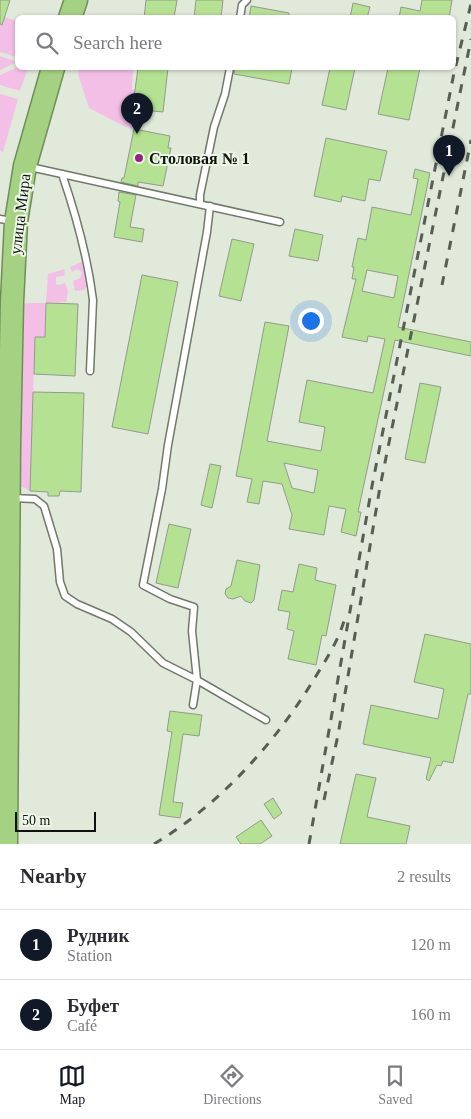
<!DOCTYPE html>
<html lang="en">
<head>
<meta charset="utf-8">
<style>
	body { margin:0; font-family:"Times New Roman",serif; background:#f2f2f3; color:#2b2b33 }
	.scale { position:absolute; left:15px; bottom:12px; width:81px; box-sizing:border-box; padding-left:5px; border:2px solid #0f130d; border-top:0; font-size:14px; line-height:18px; white-space:nowrap; color:#0f130d; -webkit-text-stroke:4px #edf7e7; paint-order:stroke }
	.you { position:absolute; left:310px; top:320px; width:18px; height:18px; margin:-12px; border:4px solid #fff; border-radius:50%; background:#1a73e8; box-shadow:0 0 0 8px #1a73e833 }
	.badge { display:grid; place-items:center; width:32px; height:32px; border-radius:50%; background:#111827; color:#fff; font-size:16px; font-weight:700 }
	.pin { position:absolute; translate:-50% -41px; filter:drop-shadow(0 1px 2px #0008) }
	.pin::after { content:''; position:absolute; top:26px; width:18px; height:15px; background:inherit; clip-path:polygon(0 0,100% 0,50% 100%) }
	.list { margin:0; padding:0; list-style:none }
	h2 { display:flex; justify-content:space-between; align-items:center; height:65px; margin:0; padding:0 20px; font-size:21px }
	h2 small { font-size:16px; font-weight:400; color:#7c7c81 }
	.list li { display:grid; grid-template-columns:32px 1fr auto; gap:15px; align-items:center; box-sizing:border-box; height:70px; padding:0 20px; border-top:1px solid #e1e1e2 }
	.list b { display:block; font-size:19px; white-space:nowrap }
	.list p { margin:0; font-size:16px; white-space:nowrap; color:#7c7c81 }
	.list em { font-size:16px; font-style:normal; color:#7c7c81 }
	.icon { flex:none; width:28px; height:28px; fill:none; stroke:currentColor; stroke-width:2; stroke-linecap:round; stroke-linejoin:round }
	.map { position:relative; flex:none; width:471px; height:844px; overflow:hidden }
	.search { position:absolute; background:#fff; box-shadow:0 1px 4px #0004; left:15px; right:15px; top:15px; height:55px; display:flex; align-items:center; gap:12px; box-sizing:border-box; padding:0 18px; border-radius:8px; color:#7c7c81; font-size:19px }
	.sheet { height:205px; background:#fff }
	nav { display:flex; justify-content:space-around; align-items:center; box-sizing:border-box; height:70px; border-top:1px solid #e1e1e2; background:#fff; font-size:14px; color:#7c7c81 }
	nav a { display:grid; justify-items:center; gap:2px }
	nav .on { color:#111827 }
	.map>svg:first-child { display:block }
	.green { fill:#f4bfe7 }
	.building { fill:#b4e192; stroke:#939b8d; fill-rule:evenodd }
	.lines { fill:none; stroke-linecap:round; stroke-linejoin:round }
	.lane-casing { stroke:#71796b; stroke-width:9 }
	.highway-casing { stroke:#708e59; stroke-width:25 }
	.lane { stroke:#fff; stroke-width:6 }
	.highway { stroke:#a4d182; stroke-width:22 }
	.rail { stroke:#585e55; stroke-width:3; stroke-dasharray:9 9; stroke-linecap:butt }
	.poi-dot { fill:#952382; stroke:#edf7e7; stroke-width:2 }
	.labels { text-anchor:middle; dominant-baseline:central; stroke-width:4; stroke-linejoin:round; paint-order:stroke }
	.poi-label { font-size:16px; font-weight:bold; fill:#0f130d; stroke:#edf7e7; text-anchor:start }
	.street-label { font-size:16px; fill:#0f130d; stroke:#edf7e7 }
</style>
</head>
<body>
<div class="map">
<svg width="471" height="844" viewBox="0 0 471 844">
	<rect width="100%" height="100%" fill="#e0e9da"/>
	<g class="green">
		<polygon points="4,17 17,21 17,57 0,52 0,25 2,25"/>
		<polygon points="0,56 17,62 0,70"/>
		<polygon points="18,67 28,68 20,91 0,85 0,75"/>
		<polygon points="78,68 117,68 133,70 132,89 135,90 131,119 135,120 134,129 124,126 89,108 78,74"/>
		<polygon points="0,94 18,99 3,152 0,151"/>
		<polygon points="82,262 87,286 84,290 75,291 73,281 80,278 82,272 77,269 72,272 70,267"/>
		<polygon points="65,269 64,276 56,277 56,284 58,285 65,283 68,291 66,302 46,303 45,337 35,337 30,491 17,484 21,307 25,303 46,303 48,274"/>
	</g>
	<g class="building">
		<polygon points="0,0 10,0 2,25 0,24"/>
		<polygon points="146,0 177,0 174,18 144,18"/>
		<polygon points="196,0 223,0 221,18 194,18"/>
		<polygon points="422,0 452,0 449,18 399,18 401,7 420,11"/>
		<polygon points="353,3 370,7 367,18 350,18"/>
		<polygon points="251,6 289,13 289,18 249,18"/>
		<polygon points="138,68 168,68 163,112 143,110 142,121 131,120"/>
		<polygon points="235,68 292,68 289,84 234,74"/>
		<polygon points="330,68 355,68 346,110 322,105"/>
		<polygon points="388,68 420,68 409,120 378,114"/>
		<polygon points="134,129 170,136 168,148 171,148 163,186 138,182 138,186 121,182 122,178 124,178"/>
		<polygon points="326,138 387,151 380,181 369,179 365,201 342,196 341,202 314,196"/>
		<path d="M415 169 430 173 398 327 471 342V356L395 340 358 512H361L356 536 341 532 346 509 329 506 324 535 289 529 292 515 282 484 263 481 259 504 247 502 252 479 236 476 265 322 289 326 267 441 321 451 325 427 299 422 307 380 373 393 385 339 368 336 367 342 342 337 356 279H352L354 267H352L358 238 366 240 372 207 411 215 418 179 413 178ZM367 270 398 276 394 298 362 291ZM284 463 318 470 314 493 292 488Z"/>
		<polygon points="119,192 136,195 130,227 144,229 142,242 114,237 120,202 118,201"/>
		<polygon points="295,229 323,235 318,261 289,256"/>
		<polygon points="232,239 254,244 241,301 219,296"/>
		<polygon points="142,275 178,282 148,434 112,427"/>
		<polygon points="46,303 78,304 75,376 34,374 35,337 45,337"/>
		<polygon points="420,383 441,387 425,463 405,459"/>
		<polygon points="33,392 84,393 81,492 60,491 59,496 48,496 48,492 30,491"/>
		<polygon points="210,464 221,466 212,508 201,505"/>
		<polygon points="169,524 191,529 178,588 156,583"/>
		<polygon points="237,560 260,565 254,600 251,603 245,601 241,596 233,599 228,598 225,594 226,589 231,586"/>
		<polygon points="299,564 317,568 315,580 336,585 326,636 322,635 316,665 288,659 294,631 287,629 290,612 278,610 282,590 293,592"/>
		<polygon points="425,634 471,644 471,694 468,694 453,763 443,761 441,766 437,765 429,781 426,779 431,758 363,744 371,705 438,719 444,689 414,682"/>
		<polygon points="170,711 202,715 199,736 183,734 173,802 183,803 180,818 159,815 172,732 167,731"/>
		<polygon points="356,774 376,778 367,817 410,826 406,844 340,844"/>
		<polygon points="273,798 282,813 274,819 264,804"/>
		<polygon points="261,820 272,836 260,844 241,844 236,837"/>
	</g>
	<g class="lines">
		<g class="lane-casing">
			<g id="lane">
				<polyline points="240,18 242,5 247,0"/>
				<polyline points="30,167 280,222"/>
				<path d="M62 174C75 212 88 260 93 300L90 371"/>
				<polyline points="200,204 200,195 214,127 225,94 230,68"/>
				<polyline points="210,206 207,232 168,445 162,489 143,585 170,599 194,607 192,631 197,680 266,720"/>
				<polyline points="0,219 12,221"/>
				<polyline points="12,498 35,499 44,506 57,549 60,582 65,596 77,604 112,619 131,632 163,663 197,680 193,705"/>
			</g>
		</g>
		<g class="highway-casing">
			<g id="highway">
				<polyline points="70,18 76,0"/>
				<polyline points="6,844 9,446 12,302 16,222 25,166 53,68"/>
			</g>
		</g>
		<use href="#lane" class="lane"/>
		<use href="#highway" class="highway"/>
		<g class="rail">
			<polyline points="442,285 471,140"/>
			<polyline points="324,800 338,735 380,487 471,39"/>
			<path d="M154 844C221 804 276 742 316 676 327 658 338 641 344 621"/>
			<polyline points="309,844 372,486 454,73 471,4"/>
		</g>
	</g>
	<circle class="poi-dot" cx="139" cy="158" r="5"/>
	<g class="labels">
		<g class="poi-label">
			<text x="149" y="158">Столовая № 1</text>
		</g>
		<g class="street-label">
			<text transform="translate(20 214) rotate(-83)">улица Мира</text>
		</g>
	</g>
</svg>
<div class="scale">50 m</div>
<div class="you"></div>
<div class="pin badge" style="left:449px;top:176px">1</div>
<div class="pin badge" style="left:137px;top:134px">2</div>
<div class="search"><svg class="icon" aria-label="search" viewBox="0 0 24 24"><circle cx="10" cy="10" r="6"/><path d="M15 15l6 6"/></svg>Search here</div>
</div>
<section class="sheet">
<h2>Nearby<small>2 results</small></h2>
<ul class="list">
<li><span class="badge">1</span><div><b>Рудник</b><p>Station</p></div><em>120 m</em></li>
<li><span class="badge">2</span><div><b>Буфет</b><p>Café</p></div><em>160 m</em></li>
</ul>
</section>
<nav>
<a class="on"><svg class="icon" aria-label="map" viewBox="0 0 24 24"><path d="M3 6l6-2 6 2 6-2v14l-6 2-6-2-6 2zM9 4v14M15 6v14"/></svg>Map</a>
<a><svg class="icon" aria-label="directions" viewBox="0 0 24 24"><path d="M12 3l9 9-9 9-9-9zM9 14v-3h6M13 9l2 2-2 2"/></svg>Directions</a>
<a><svg class="icon" aria-label="saved" viewBox="0 0 24 24"><path d="M7 4h10v16l-5-4-5 4z"/></svg>Saved</a>
</nav>
</body>
</html>
